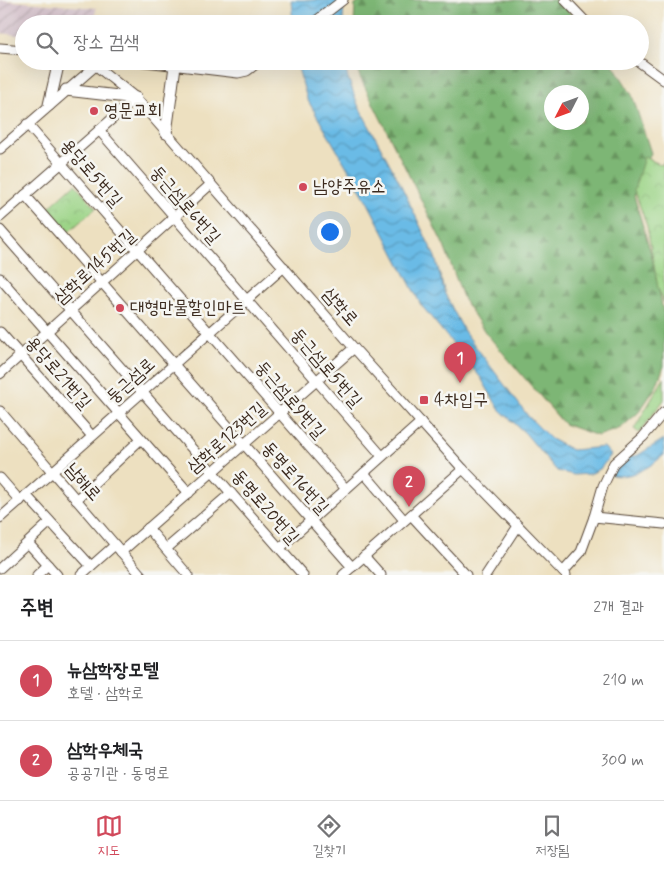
<!DOCTYPE html>
<html lang="ko">
<head>
<meta charset="utf-8">
<style>
	body { margin:0; font-family:Mynerve,"Poor Story",sans-serif; background:#f6f6f6; color:#202124 }
	.compass { position:absolute; left:544px; top:85px; width:45px; height:45px; border-radius:50%; background:#fff; box-shadow:0 5px 20px #0002; rotate:228deg }
	.you { position:absolute; left:329px; top:231px; width:18px; height:18px; margin:-12px; border:4px solid #fff; border-radius:50%; background:#1a73e8; box-shadow:0 0 0 8px #1a73e833 }
	.badge { display:grid; place-items:center; width:32px; height:32px; border-radius:50%; background:#d1495b; color:#fff; font-size:16px; font-weight:700 }
	.pin { position:absolute; translate:-50% -41px; filter:drop-shadow(0 1px 2px #0008) }
	.pin::after { content:''; position:absolute; top:26px; width:18px; height:15px; background:inherit; clip-path:polygon(0 0,100% 0,50% 100%) }
	.list { margin:0; padding:0; list-style:none }
	h2 { display:flex; justify-content:space-between; align-items:center; height:65px; margin:0; padding:0 20px; font-size:21px }
	h2 small { font-size:16px; font-weight:400; color:#757577 }
	.list li { display:grid; grid-template-columns:32px 1fr auto; gap:15px; align-items:center; box-sizing:border-box; height:80px; padding:0 20px; border-top:1px solid #e0e0e0 }
	.list b { display:block; font-size:19px; white-space:nowrap }
	.list p { margin:0; font-size:16px; white-space:nowrap; color:#757577 }
	.list em { font-size:16px; font-style:normal; color:#757577 }
	.icon { flex:none; width:28px; height:28px; fill:none; stroke:currentColor; stroke-width:2; stroke-linecap:round; stroke-linejoin:round }
	.map { position:relative; flex:none; width:664px; height:575px; overflow:hidden }
	.search { position:absolute; background:#fff; box-shadow:0 5px 20px #0002; left:15px; right:15px; top:15px; height:55px; display:flex; align-items:center; gap:12px; box-sizing:border-box; padding:0 18px; border-radius:28px; color:#757577; font-size:19px }
	.sheet { height:225px; background:#fff }
	nav { display:flex; justify-content:space-around; align-items:center; box-sizing:border-box; height:70px; border-top:1px solid #e0e0e0; background:#fff; font-size:14px; color:#757577 }
	nav a { display:grid; justify-items:center; gap:2px }
	nav .on { color:#d1495b }
	.map>svg:first-child { display:block }
	.industrial { fill:url(#industrial-furrows) }
	.forest { fill:url(#forest-firs); stroke:#5c7049; fill-rule:evenodd }
	.park { fill:url(#park-crowns); stroke:#6c7f52 }
	.water { fill:url(#water-waves); stroke:#527282 }
	.lines { fill:none; stroke-linecap:round; stroke-linejoin:round }
	.minor-casing { stroke:#564536; stroke-width:11 }
	.major-casing { stroke:#564536; stroke-width:13 }
	.minor { stroke:#fff; stroke-width:9 }
	.major { stroke:#fff; stroke-width:11 }
	.poi-dot { fill:#d1495b; stroke:#f6f6f2; stroke-width:2 }
	.labels { text-anchor:middle; dominant-baseline:central; stroke-width:5; stroke-linejoin:round; paint-order:stroke }
	.poi-label { font-size:18px; fill:#3b2a1e; stroke:#f6f6f2; text-anchor:start }
	.street-label { font-size:18px; fill:#3b2a1e; stroke:#f6f6f2 }
</style>
</head>
<body>
<div class="map">
<svg width="664" height="575" viewBox="0 0 664 575">
	<defs>
		<pattern id="industrial-furrows" width="10" height="10" patternUnits="userSpaceOnUse" patternTransform="scale(1.25)"><rect width="10" height="10" fill="#d2bdc8"/><path d="M-1 1l2-2M0 10L10 0M9 11l2-2" fill="none" stroke="#ac9aa2"/></pattern>
		<pattern id="forest-firs" width="22" height="20" patternUnits="userSpaceOnUse" patternTransform="scale(1.25)"><rect width="22" height="20" fill="#7db674"/><path d="M5 1l3.5 6h-7zM16 11l3.5 6h-7z" fill="#68945f"/></pattern>
		<pattern id="park-crowns" width="20" height="18" patternUnits="userSpaceOnUse" patternTransform="scale(1.25)"><rect width="20" height="18" fill="#9cd487"/><path d="M2 6a3 3 0 1 1 6 0M12 15a3 3 0 1 1 6 0" fill="none" stroke="#87b674"/></pattern>
		<pattern id="water-waves" width="16" height="10" patternUnits="userSpaceOnUse" patternTransform="scale(1.25)"><rect width="16" height="10" fill="#6abbe6"/><path d="M0 5q4-4 8 0t8 0" fill="none" stroke="#5898ba"/></pattern>
	</defs>
	<rect width="100%" height="100%" fill="#f6f6f2"/>
	<filter id="ink" filterUnits="userSpaceOnUse"><feTurbulence type="fractalNoise" baseFrequency=".02" numOctaves="2"/><feDisplacementMap in="SourceGraphic" scale="10" xChannelSelector="R" yChannelSelector="G"/><feConvolveMatrix kernelMatrix="1 2 1 2 8 2 1 2 1" color-interpolation-filters="sRGB"/></filter>
	<filter id="wash" filterUnits="userSpaceOnUse"><feTurbulence type="fractalNoise" baseFrequency=".0096" numOctaves="4" result="noise"/><feDisplacementMap in="SourceGraphic" scale="20" xChannelSelector="R" yChannelSelector="G"/><feGaussianBlur stdDeviation="1.12" result="paint"/><feColorMatrix in="noise" values="0 0 0 0 0 0 0 0 0 0 0 0 0 0 0 0 0 1.4 0 .05"/><feComposite in="paint" operator="in"/></filter>
	<g filter="url(#wash)">
		<rect width="100%" height="100%" fill="#ede0c0"/>
		<polygon class="industrial" points="0,0 96,8 94,24 24,24 24,36 0,33"/>
		<g class="forest">
			<polygon points="362,0 559,0 579,24 354,24 355,5"/>
			<path d="M355 61H611L632 95 651 153 634 196 652 257 664 315V366L656 387 639 412 621 428 598 436 564 424 485 332 464 300 444 246 360 77ZM552 92H582V122H552Z"/>
		</g>
		<g class="park">
			<polygon points="644,157 662,165 664,161 664,303 658,288 647,226 634,190"/>
			<polygon points="75,184 96,208 65,235 44,212"/>
			<polygon points="664,378 664,400 639,433 634,429"/>
		</g>
		<g class="water">
			<polygon points="291,0 344,0 343,24 293,24"/>
			<polygon points="296,61 346,61 347,75 358,105 400,183 435,257 445,294 464,331 528,416 551,439 572,450 604,447 611,455 600,469 590,474 574,475 557,471 525,433 499,409 481,378 421,305 368,203 307,99"/>
			<path d="M664 439V455C649 468 631 479 611 475L621 459 638 455Z"/>
		</g>
	</g>
	<g filter="url(#ink)">
		<g class="lines">
			<g class="minor-casing">
				<g id="minor">
					<polyline points="565,0 588,24"/>
					<polyline points="312,24 343,0"/>
					<polyline points="0,48 24,50"/>
					<polyline points="90,61 136,98 354,348 463,469 566,575"/>
					<polyline points="137,61 238,73 247,71 260,61"/>
					<polyline points="638,61 664,80"/>
					<polyline points="27,124 346,489"/>
					<polyline points="99,130 382,456"/>
					<polyline points="0,149 101,61"/>
					<polyline points="25,195 352,567"/>
					<polyline points="0,217 136,98"/>
					<polyline points="0,230 303,575"/>
					<polyline points="0,278 189,493"/>
					<polyline points="0,332 92,436"/>
					<polyline points="0,374 211,184"/>
					<polyline points="0,411 141,575"/>
					<polyline points="364,473 404,520"/>
					<polyline points="0,478 20,501"/>
					<polyline points="26,495 91,566"/>
					<polyline points="76,500 141,439"/>
					<polyline points="411,515 466,575"/>
					<polyline points="594,517 603,486 614,463 643,437 664,412"/>
					<polyline points="0,518 284,267"/>
					<polyline points="148,528 188,575"/>
					<polyline points="28,543 57,575"/>
					<polyline points="280,548 421,422"/>
					<polyline points="166,549 231,493"/>
					<polyline points="121,552 354,348"/>
					<polyline points="364,556 381,575"/>
					<polyline points="0,568 50,522"/>
					<polyline points="563,572 581,552 594,517 664,524"/>
					<polyline points="37,575 48,565"/>
					<polyline points="81,575 115,545"/>
					<polyline points="343,575 463,469"/>
					<polyline points="486,575 518,526"/>
				</g>
			</g>
			<g class="major-casing">
				<g id="major">
					<polyline points="66,90 136,98"/>
					<polyline points="49,105 59,61"/>
					<polyline points="166,133 175,66"/>
				</g>
			</g>
			<use href="#minor" class="minor"/>
			<use href="#major" class="major"/>
		</g>
	</g>
	<g class="poi-dot">
		<circle cx="94" cy="111" r="5"/>
		<circle cx="303" cy="187" r="5"/>
		<circle cx="120" cy="308" r="5"/>
		<rect x="419" y="395" width="10" height="10" rx="2.5"/>
	</g>
	<g class="labels">
		<g class="poi-label">
			<text x="104" y="111">영문교회</text>
			<text x="313" y="187">남양주유소</text>
			<text x="130" y="308">대형만물할인마트</text>
			<text x="434" y="400">4차입구</text>
		</g>
		<g class="street-label">
			<text transform="translate(91 173) rotate(49)">용당로5번길</text>
			<text transform="translate(185 205) rotate(49)">둥근섬로6번길</text>
			<text transform="translate(95 267) rotate(-42)">삼학로145번길</text>
			<text transform="translate(340 307) rotate(49)">삼학로</text>
			<text transform="translate(326 368) rotate(49)">둥근섬로5번길</text>
			<text transform="translate(58 373) rotate(49)">용당로21번길</text>
			<text transform="translate(131 381) rotate(-42)">둥근섬로</text>
			<text transform="translate(290 400) rotate(49)">둥근섬로9번길</text>
			<text transform="translate(227 438) rotate(-41)">삼학로123번길</text>
			<text transform="translate(295 478) rotate(48)">동명로16번길</text>
			<text transform="translate(83 482) rotate(49)">남해로</text>
			<text transform="translate(265 507) rotate(49)">동명로20번길</text>
		</g>
	</g>
</svg>
<svg class="compass" viewBox="-18 -18 36 36"><path d="M0-13l5 13h-10z" fill="#e53935"/><path d="M0 13l5-13h-10z" fill="#757577"/></svg>
<div class="you"></div>
<div class="pin badge" style="left:460px;top:383px">1</div>
<div class="pin badge" style="left:409px;top:507px">2</div>
<div class="search"><svg class="icon" aria-label="search" viewBox="0 0 24 24"><circle cx="10" cy="10" r="6"/><path d="M15 15l6 6"/></svg>장소 검색</div>
</div>
<section class="sheet">
<h2>주변<small>2개 결과</small></h2>
<ul class="list">
<li><span class="badge">1</span><div><b>뉴삼학장모텔</b><p>호텔 · 삼학로</p></div><em>210 m</em></li>
<li><span class="badge">2</span><div><b>삼학우체국</b><p>공공기관 · 동명로</p></div><em>300 m</em></li>
</ul>
</section>
<nav>
<a class="on"><svg class="icon" aria-label="map" viewBox="0 0 24 24"><path d="M3 6l6-2 6 2 6-2v14l-6 2-6-2-6 2zM9 4v14M15 6v14"/></svg>지도</a>
<a><svg class="icon" aria-label="directions" viewBox="0 0 24 24"><path d="M12 3l9 9-9 9-9-9zM9 14v-3h6M13 9l2 2-2 2"/></svg>길찾기</a>
<a><svg class="icon" aria-label="saved" viewBox="0 0 24 24"><path d="M7 4h10v16l-5-4-5 4z"/></svg>저장됨</a>
</nav>
</body>
</html>
